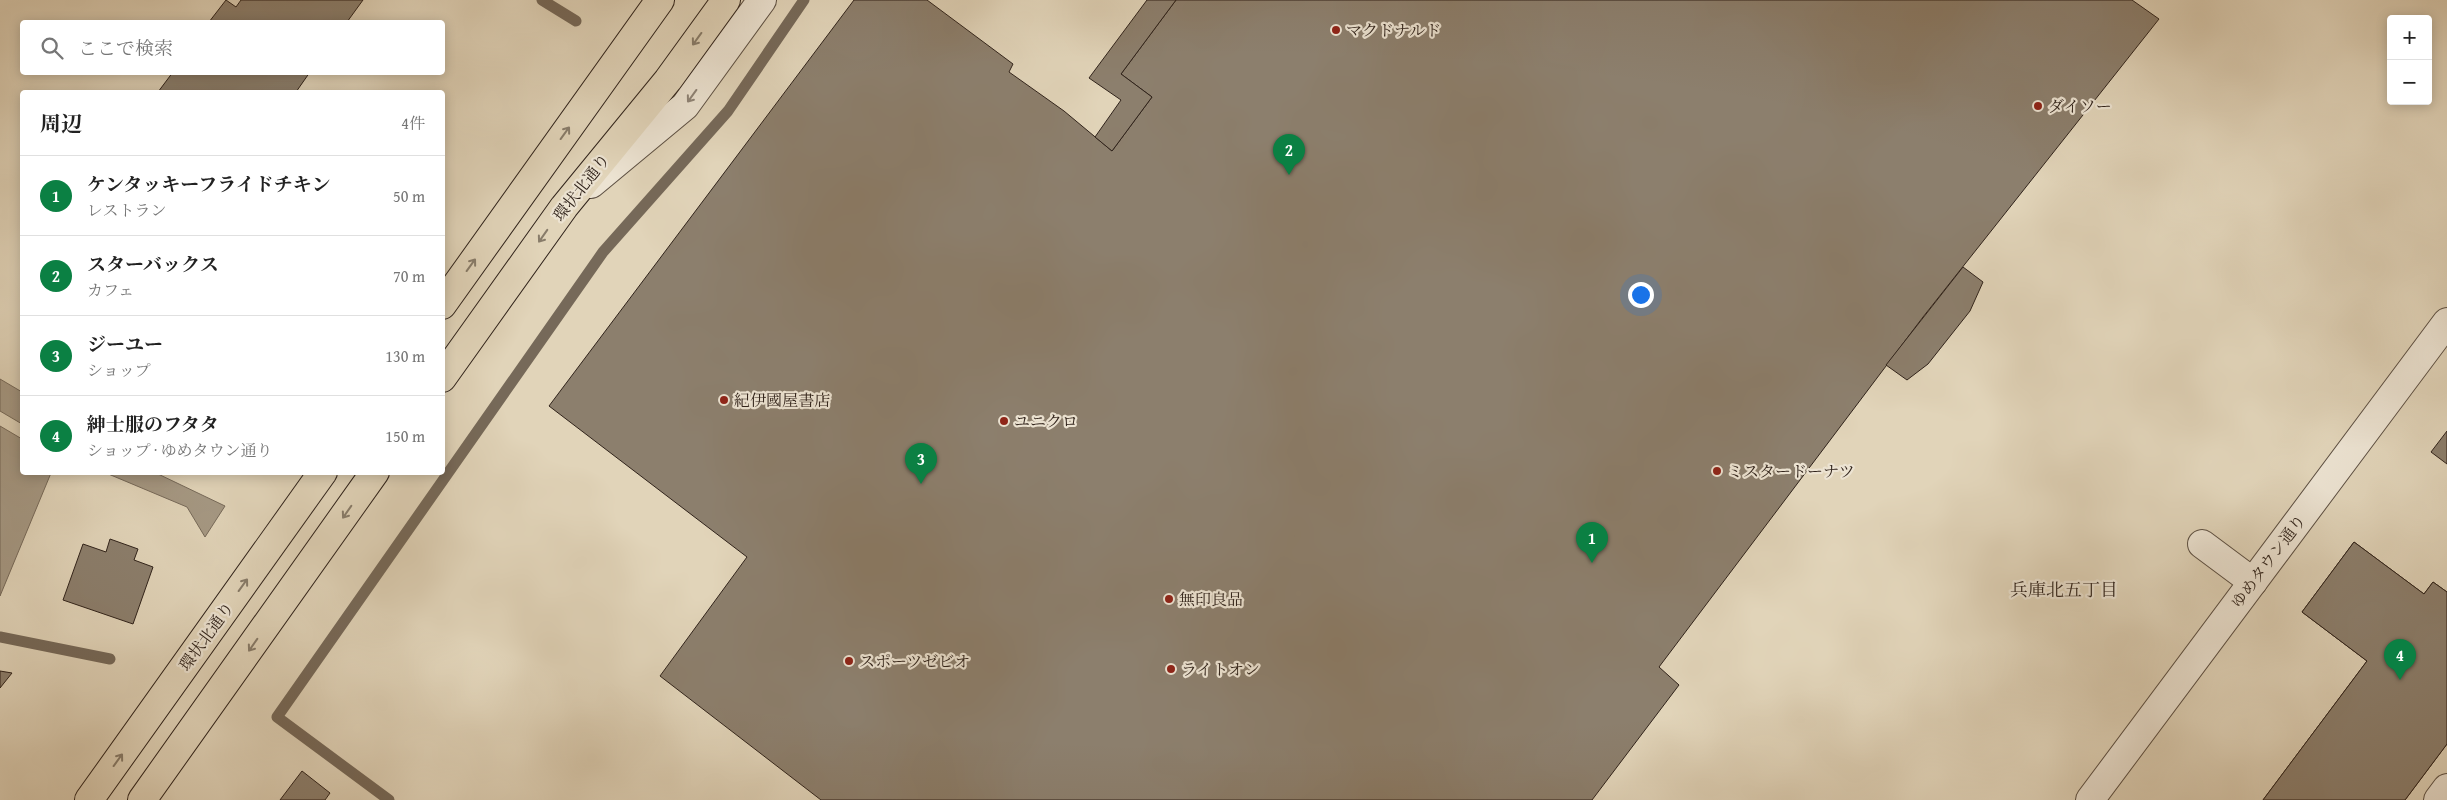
<!DOCTYPE html>
<html lang="ja">
<head>
<meta charset="utf-8">
<style>
	body { margin:0; font-family:"Gentium Book Plus","Noto Serif JP",serif; background:#f6f6f6; color:#222 }
	.controls { position:absolute; right:15px; top:15px; display:grid; overflow:hidden; border-radius:5px; box-shadow:0 2px 12px #0003 }
	.controls button { width:45px; height:45px; display:grid; place-items:center; padding:0; border:0; border-bottom:1px solid #e0e0e0; background:#fff; color:#222; font:25px sans-serif }
	.you { position:absolute; left:1640px; top:294px; width:18px; height:18px; margin:-12px; border:4px solid #fff; border-radius:50%; background:#1a73e8; box-shadow:0 0 0 8px #1a73e833 }
	.badge { display:grid; place-items:center; width:32px; height:32px; border-radius:50%; background:#0b8043; color:#fff; font-size:16px; font-weight:700 }
	.pin { position:absolute; translate:-50% -41px; filter:drop-shadow(0 1px 2px #0008) }
	.pin::after { content:''; position:absolute; top:26px; width:18px; height:15px; background:inherit; clip-path:polygon(0 0,100% 0,50% 100%) }
	.list { margin:0; padding:0; list-style:none }
	h2 { display:flex; justify-content:space-between; align-items:center; height:65px; margin:0; padding:0 20px; font-size:21px }
	h2 small { font-size:16px; font-weight:400; color:#767676 }
	.list li { display:grid; grid-template-columns:32px 1fr auto; gap:15px; align-items:center; box-sizing:border-box; height:80px; padding:0 20px; border-top:1px solid #e0e0e0 }
	.list b { display:block; font-size:19px; white-space:nowrap }
	.list p { margin:0; font-size:16px; white-space:nowrap; color:#767676 }
	.list em { font-size:16px; font-style:normal; color:#767676 }
	.icon { flex:none; width:28px; height:28px; fill:none; stroke:currentColor; stroke-width:2; stroke-linecap:round; stroke-linejoin:round }
	.map { position:relative; flex:none; width:2447px; height:800px; overflow:hidden }
	.search { position:absolute; background:#fff; box-shadow:0 2px 12px #0003; left:20px; top:20px; width:425px; height:55px; display:flex; align-items:center; gap:12px; box-sizing:border-box; padding:0 18px; border-radius:5px; color:#767676; font-size:19px }
	.panel { position:absolute; background:#fff; box-shadow:0 2px 12px #0003; left:20px; top:90px; width:425px; height:385px; border-radius:5px }
	.map>svg:first-child { display:block }
	.water { fill:#a59883; stroke:#766959 }
	.lines { fill:none; stroke-linecap:round; stroke-linejoin:round }
	.stream { stroke:#766959; stroke-width:11 }
	.building { fill:#8c7f6d; stroke:#30231b }
	.minor-casing { stroke:#5c4f42; stroke-width:30 }
	.highway-casing { stroke:#30231b; stroke-width:30 }
	.minor { stroke:#ece3d2; stroke-width:28 }
	.highway { stroke:#e1d4b9; stroke-width:28 }
	.oneway { stroke:#887c6a }
	.oneway2 { stroke:#8e8376 }
	.poi-dot { fill:#8f2418; stroke:#ece3d2; stroke-width:2 }
	.labels { text-anchor:middle; dominant-baseline:central; stroke-width:4.5; stroke-linejoin:round; paint-order:stroke }
	.poi-label { font-size:16px; fill:#30231b; stroke:#ece3d2; text-anchor:start }
	.street-label { font-size:16px; fill:#30231b; stroke:#ece3d2 }
	.neighbourhood-label { font-size:18px; fill:#30231b; stroke:#ece3d2 }
</style>
</head>
<body>
<div class="map">
<svg width="2447" height="800" viewBox="0 0 2447 800">
	<rect width="100%" height="100%" fill="#e1d4b9"/>
	<filter id="stains"><feTurbulence type="fractalNoise" baseFrequency=".004" numOctaves="4"/><feColorMatrix values="0 0 0 0 .2 0 0 0 0 .09 0 0 0 0 .02 0 0 0 .5 -.17"/></filter>
	<radialGradient id="worn" r=".72"><stop offset=".6" stop-color="#630" stop-opacity="0"/><stop offset="1" stop-color="#630" stop-opacity=".3"/></radialGradient>
	<g class="water">
		<polygon points="0,379 22,392 22,424 0,411"/>
		<polygon points="0,426 22,439 22,472 51,473 0,596"/>
		<polygon points="106,473 156,473 225,506 205,537 187,507"/>
	</g>
	<g class="lines">
		<g class="stream">
			<polyline points="542,0 576,21"/>
			<polyline points="0,637 110,659"/>
			<polyline points="389,800 277,717 603,252 728,111 804,0"/>
		</g>
	</g>
	<g class="building">
		<polygon points="226,0 236,7 241,0 363,0 347,22 209,22"/>
		<polygon points="854,0 927,0 1013,64 1009,72 1064,111 1112,151 1152,97 1121,74 1176,0 2132,0 2159,19 1923,317 1659,667 1679,685 1592,800 821,800 660,676 747,557 549,406"/>
		<polygon points="1147,0 1176,0 1121,74 1152,97 1112,151 1095,137 1121,100 1089,78"/>
		<polygon points="173,72 310,72 296,92 158,92"/>
		<polygon points="1963,267 1983,282 1970,311 1928,364 1907,380 1886,365"/>
		<polygon points="2447,431 2447,464 2431,452"/>
		<polygon points="110,539 138,549 134,560 153,567 133,624 63,600 83,544 106,552"/>
		<polygon points="2354,542 2424,594 2433,582 2447,592 2447,744 2405,800 2263,800 2367,661 2302,612"/>
		<polygon points="2354,542 2424,594 2433,582 2447,592 2447,744 2405,800 2263,800 2367,661 2302,612"/>
		<polygon points="0,671 12,673 0,688"/>
		<polygon points="302,771 330,793 325,800 280,800"/>
	</g>
	<g class="lines">
		<g class="minor-casing">
			<g id="minor">
				<polyline points="591,184 685,106 762,0"/>
				<polyline points="2202,544 2253,582"/>
				<polyline points="2090,800 2447,322"/>
				<polyline points="2438,800 2447,788"/>
			</g>
		</g>
		<g class="highway-casing">
			<g id="highway">
				<polyline points="442,305 660,0"/>
				<polyline points="442,378 564,207 668,80 726,0"/>
				<polyline points="89,800 323,472"/>
				<polyline points="142,800 375,472"/>
			</g>
		</g>
		<use href="#minor" class="minor"/>
		<use href="#highway" class="highway"/>
	</g>
	<defs><path id="oneway-shaft" d="M-6 0H5M1.5-3L5.5 0L1.5 3" fill="none" stroke-width="1.6" stroke-linecap="round" stroke-linejoin="round" transform="scale(1.25)"/></defs>
	<g class="oneway">
		<use href="#oneway-shaft" transform="translate(697 39) rotate(126)"/>
		<use href="#oneway-shaft" transform="translate(565 133) rotate(-54)"/>
		<use href="#oneway-shaft" transform="translate(543 236) rotate(125)"/>
		<use href="#oneway-shaft" transform="translate(471 265) rotate(-54)"/>
		<use href="#oneway-shaft" transform="translate(347 512) rotate(125)"/>
		<use href="#oneway-shaft" transform="translate(243 585) rotate(-54)"/>
		<use href="#oneway-shaft" transform="translate(253 645) rotate(125)"/>
		<use href="#oneway-shaft" transform="translate(118 760) rotate(-54)"/>
	</g>
	<use class="oneway2" href="#oneway-shaft" transform="translate(692 96) rotate(126)"/>
	<g class="poi-dot">
		<circle cx="1336" cy="30" r="5"/>
		<circle cx="2038" cy="106" r="5"/>
		<circle cx="724" cy="400" r="5"/>
		<circle cx="1004" cy="421" r="5"/>
		<circle cx="1717" cy="471" r="5"/>
		<circle cx="1169" cy="599" r="5"/>
		<circle cx="849" cy="661" r="5"/>
		<circle cx="1171" cy="669" r="5"/>
	</g>
	<g class="labels">
		<g class="poi-label">
			<text x="1346" y="30">マクドナルド</text>
			<text x="2048" y="106">ダイソー</text>
			<text x="734" y="400">紀伊國屋書店</text>
			<text x="1014" y="421">ユニクロ</text>
			<text x="1727" y="471">ミスタードーナツ</text>
			<text x="1179" y="599">無印良品</text>
			<text x="859" y="661">スポーツゼビオ</text>
			<text x="1181" y="669">ライトオン</text>
		</g>
		<g class="street-label">
			<text transform="translate(581 187) rotate(-52)">環状北通り</text>
			<text transform="translate(2268 561) rotate(-53)">ゆめタウン通り</text>
			<text transform="translate(206 636) rotate(-54)">環状北通り</text>
		</g>
		<g class="neighbourhood-label">
			<text x="2064" y="589">兵庫北五丁目</text>
		</g>
	</g>
	<rect width="100%" height="100%" filter="url(#stains)"/>
	<rect width="100%" height="100%" fill="url(#worn)"/>
</svg>
<div class="controls">
<button>+</button>
<button>−</button>
</div>
<div class="you"></div>
<div class="pin badge" style="left:1592px;top:563px">1</div>
<div class="pin badge" style="left:1289px;top:175px">2</div>
<div class="pin badge" style="left:921px;top:484px">3</div>
<div class="pin badge" style="left:2400px;top:680px">4</div>
<div class="search"><svg class="icon" aria-label="search" viewBox="0 0 24 24"><circle cx="10" cy="10" r="6"/><path d="M15 15l6 6"/></svg>ここで検索</div>
<section class="panel">
<h2>周辺<small>4件</small></h2>
<ul class="list">
<li><span class="badge">1</span><div><b>ケンタッキーフライドチキン</b><p>レストラン</p></div><em>50 m</em></li>
<li><span class="badge">2</span><div><b>スターバックス</b><p>カフェ</p></div><em>70 m</em></li>
<li><span class="badge">3</span><div><b>ジーユー</b><p>ショップ</p></div><em>130 m</em></li>
<li><span class="badge">4</span><div><b>紳士服のフタタ</b><p>ショップ · ゆめタウン通り</p></div><em>150 m</em></li>
</ul>
</section>
</div>
</body>
</html>
